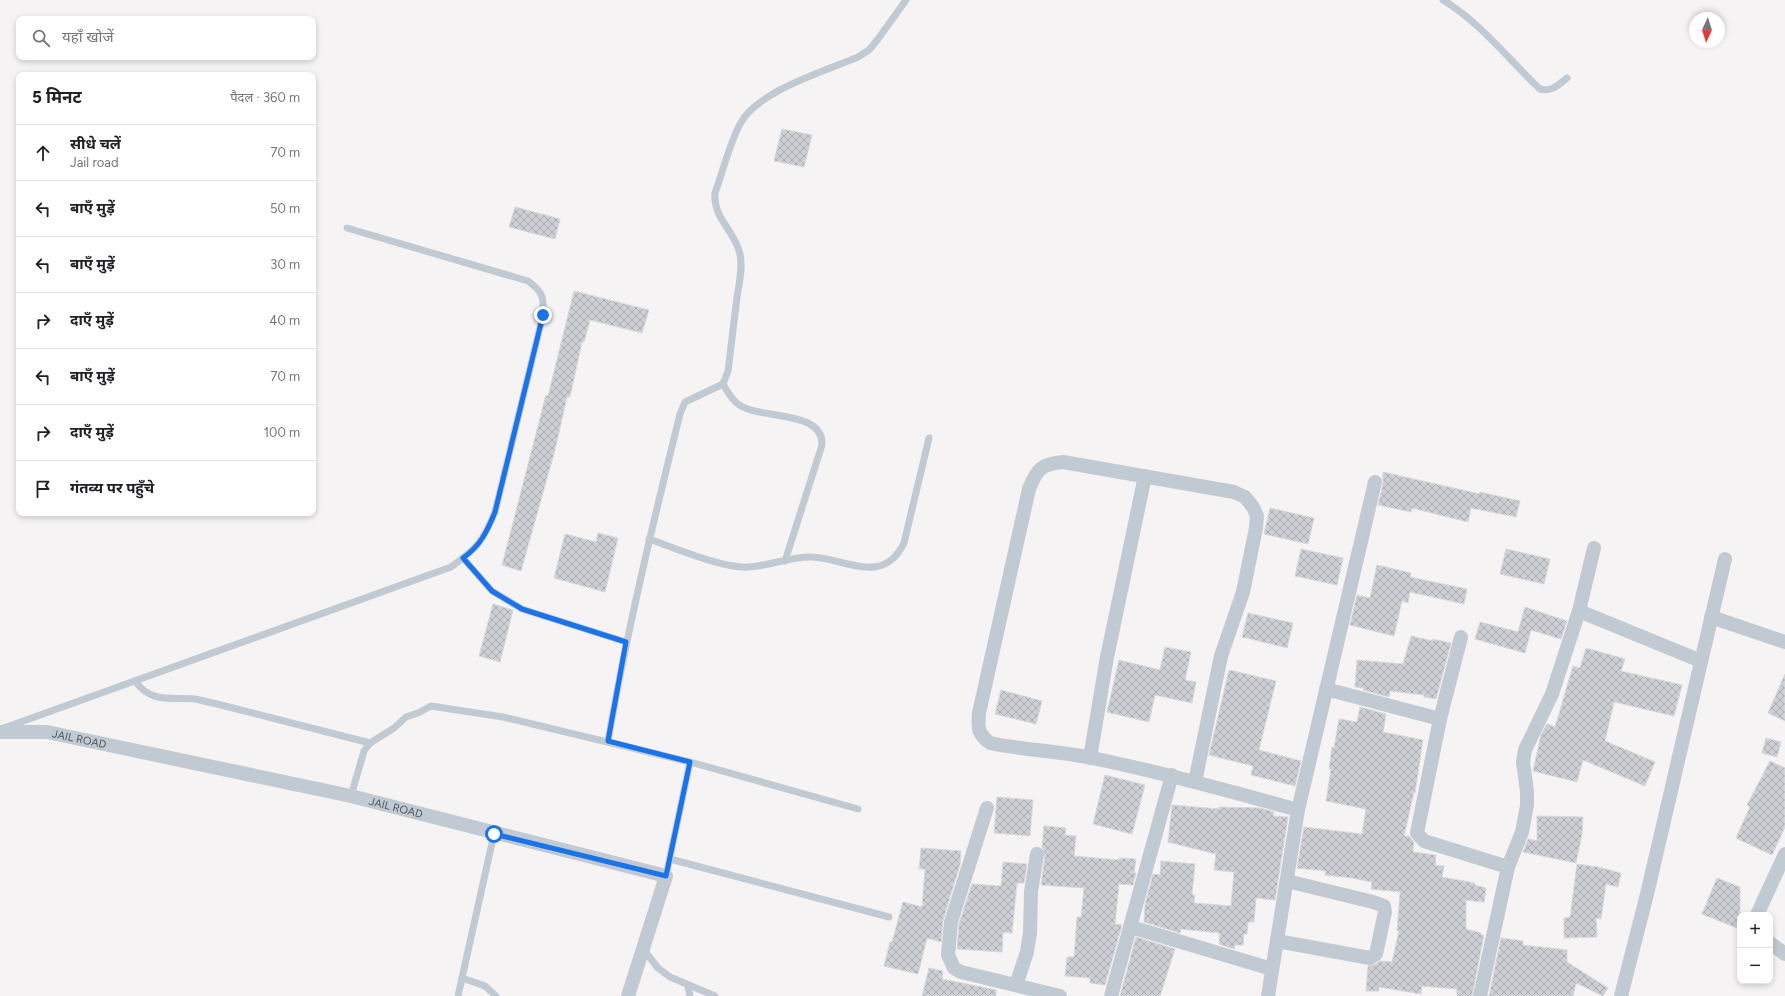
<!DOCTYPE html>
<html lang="hi">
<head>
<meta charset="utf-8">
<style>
	body { margin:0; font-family:Figtree,"Noto Sans Devanagari",sans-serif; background:#f2f2f2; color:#202124 }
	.controls { position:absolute; right:12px; bottom:12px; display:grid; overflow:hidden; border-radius:8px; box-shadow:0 2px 6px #0003 }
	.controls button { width:36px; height:36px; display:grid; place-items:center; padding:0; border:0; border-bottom:1px solid #e0e0e0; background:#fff; color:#202124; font:20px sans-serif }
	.compass { position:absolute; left:1689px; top:12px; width:36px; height:36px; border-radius:50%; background:#fff; box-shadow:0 2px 6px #0003; rotate:184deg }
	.stop { position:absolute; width:12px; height:12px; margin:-9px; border:3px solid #1a73e8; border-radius:50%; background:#fff }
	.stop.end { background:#1a73e8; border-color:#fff; box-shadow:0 1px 4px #0008 }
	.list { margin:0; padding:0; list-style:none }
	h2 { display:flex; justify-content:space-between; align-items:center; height:52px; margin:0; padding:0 16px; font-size:17px }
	h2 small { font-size:13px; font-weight:400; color:#757577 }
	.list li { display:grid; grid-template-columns:26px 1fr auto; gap:12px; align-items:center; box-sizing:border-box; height:56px; padding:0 16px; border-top:1px solid #e0e0e0 }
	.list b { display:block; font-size:15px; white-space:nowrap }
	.list p { margin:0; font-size:13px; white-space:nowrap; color:#757577 }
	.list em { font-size:13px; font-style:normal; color:#757577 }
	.icon { flex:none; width:22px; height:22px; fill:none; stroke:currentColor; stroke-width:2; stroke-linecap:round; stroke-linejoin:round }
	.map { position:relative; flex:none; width:1785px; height:996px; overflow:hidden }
	.search { position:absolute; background:#fff; box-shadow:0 2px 6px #0003; left:16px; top:16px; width:300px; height:44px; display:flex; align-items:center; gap:10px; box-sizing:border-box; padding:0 14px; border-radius:8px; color:#757577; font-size:15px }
	.panel { position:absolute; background:#fff; box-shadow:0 2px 6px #0003; left:16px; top:72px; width:300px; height:444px; border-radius:8px }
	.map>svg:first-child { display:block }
	.building { fill:url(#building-cross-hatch); stroke:#d7d9de }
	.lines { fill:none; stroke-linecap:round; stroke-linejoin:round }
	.service { stroke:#c1cad2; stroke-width:7 }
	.minor { stroke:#c1cad2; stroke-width:14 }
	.route { stroke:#1a73e8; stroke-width:5 }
	.labels { text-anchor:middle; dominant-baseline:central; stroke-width:3.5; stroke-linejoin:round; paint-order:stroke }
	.street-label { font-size:11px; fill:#4a5661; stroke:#fff }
</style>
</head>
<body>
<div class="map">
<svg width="1785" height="996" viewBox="0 0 1785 996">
	<defs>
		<pattern id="building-cross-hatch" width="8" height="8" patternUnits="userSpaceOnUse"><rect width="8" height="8" fill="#cdcfd5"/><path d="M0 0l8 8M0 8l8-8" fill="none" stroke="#a8abb0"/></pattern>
	</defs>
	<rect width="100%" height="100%" fill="#f5f3f3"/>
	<g class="building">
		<polygon points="782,129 812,135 804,167 774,161"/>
		<polygon points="515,207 560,219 555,239 509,227"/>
		<polygon points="574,291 649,310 642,333 590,320 584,342 582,342 570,397 567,397 555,450 521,571 502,565 546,395 548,396"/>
		<polygon points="1383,472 1480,494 1480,492 1520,501 1516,517 1471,508 1468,522 1412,508 1411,512 1378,505 1383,484"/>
		<polygon points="1270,508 1314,518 1308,544 1264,534"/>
		<polygon points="598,533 618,538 605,592 554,578 565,534 596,542"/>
		<polygon points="1301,549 1343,558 1337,585 1295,576"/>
		<polygon points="1506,549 1550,559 1544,584 1500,574"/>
		<polygon points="1377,565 1411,573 1410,577 1467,589 1464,604 1410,592 1408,603 1402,601 1394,636 1350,625 1357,595 1370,598"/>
		<polygon points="493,604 513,610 500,662 479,656"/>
		<polygon points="1525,607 1567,621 1561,639 1531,630 1525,653 1475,639 1480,622 1518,632"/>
		<polygon points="1248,613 1293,623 1287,648 1242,637"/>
		<polygon points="1411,636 1433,641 1433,639 1451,643 1436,699 1424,697 1424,695 1390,691 1389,697 1363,690 1364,688 1355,687 1357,660 1403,664"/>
		<polygon points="1165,647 1191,652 1185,680 1196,682 1192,703 1155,695 1149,722 1107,712 1119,660 1160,670"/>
		<polygon points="1586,648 1625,659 1621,671 1682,685 1674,716 1614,702 1605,741 1655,762 1645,786 1583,760 1577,782 1533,771 1541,735 1547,724 1555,727 1573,666 1580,668"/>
		<polygon points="1229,670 1276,681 1259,750 1301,761 1295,786 1251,775 1253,766 1209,755"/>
		<polygon points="1785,674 1785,721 1768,713"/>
		<polygon points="1001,690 1042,701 1036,724 995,714"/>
		<polygon points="1360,707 1386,714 1383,732 1423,740 1415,793 1414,792 1404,836 1409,836 1414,842 1413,852 1436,855 1435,865 1444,866 1442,877 1475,883 1475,885 1486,888 1484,902 1466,900 1466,929 1481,933 1481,935 1484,935 1472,996 1457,996 1457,989 1422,986 1421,994 1379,987 1379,991 1366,991 1368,966 1374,965 1380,961 1392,962 1399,931 1397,931 1400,892 1371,889 1372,882 1352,878 1325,875 1326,871 1297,868 1304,827 1362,834 1366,809 1326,801 1331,769 1329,769 1332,747 1334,748 1339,719 1357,722"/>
		<polygon points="1766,738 1781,742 1777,757 1762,753"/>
		<polygon points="1770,761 1785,768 1785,827 1772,855 1736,838 1750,807 1747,805"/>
		<polygon points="1105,775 1145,785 1132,834 1093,824"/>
		<polygon points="997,797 1033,800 1030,836 994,833"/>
		<polygon points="1172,805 1219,809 1219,807 1260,808 1274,812 1273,816 1288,817 1275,900 1256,898 1254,922 1248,922 1247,934 1244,934 1243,945 1235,945 1234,949 1219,944 1220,933 1181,929 1180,933 1144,922 1145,904 1153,874 1160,875 1161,861 1195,864 1192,895 1195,895 1194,903 1231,906 1234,872 1214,870 1216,854 1168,842"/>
		<polygon points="1537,816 1583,817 1582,834 1576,863 1523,852 1528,839 1537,841"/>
		<polygon points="1044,826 1066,828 1065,835 1076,836 1074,856 1119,860 1119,858 1136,859 1134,873 1136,873 1133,885 1119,884 1115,924 1122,925 1105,985 1090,983 1090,978 1065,976 1067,957 1074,957 1077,917 1081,917 1084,888 1041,885 1045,855 1042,847"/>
		<polygon points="921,848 961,851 960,865 943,920 941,942 927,938 918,974 884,966 890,942 892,942 903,902 922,907 925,869 919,869"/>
		<polygon points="1003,862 1027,864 1024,883 1017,883 1012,933 1003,932 1002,952 957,949 959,924 972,884 1001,886"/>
		<polygon points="1577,864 1598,867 1621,873 1618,887 1606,884 1601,919 1596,918 1597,937 1564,938 1564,918 1570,917"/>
		<polygon points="1717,878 1740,887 1740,920 1737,928 1702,914"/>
		<polygon points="1136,937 1175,949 1160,996 1120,996"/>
		<polygon points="1501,938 1523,941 1523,945 1567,950 1567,962 1608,988 1603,996 1576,983 1573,996 1489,996"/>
		<polygon points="929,968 943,971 942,979 996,990 996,996 922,996"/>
	</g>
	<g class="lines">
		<g class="service">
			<path d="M1443 0C1481 23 1508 59 1540 89 1552 92 1558 85 1567 78"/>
			<path d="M723 384C727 391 731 399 738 404 758 420 824 409 822 445L785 561"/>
			<path d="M649 539C675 548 724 569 749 567 770 566 791 556 812 557 847 559 883 586 904 543L929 438"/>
			<polyline points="463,558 492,591 522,609 626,642"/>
			<path d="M135 681C152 704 170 697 195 699 201 700 207 702 213 703L370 743"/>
			<path d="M4 728 451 567C477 548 482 543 495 512L543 315C544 297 543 292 528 281L347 228"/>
			<path d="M608 741C627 631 653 523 680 414L685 402 723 384 728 371C731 347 734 322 737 297 739 284 743 268 740 254 734 229 713 219 715 193 723 171 729 145 740 124 757 91 825 71 858 57L869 50 878 39 906 0"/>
			<polyline points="690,762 858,809"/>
			<polyline points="351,796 364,751 370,743 394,728 406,717 418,713 431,706 503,717 690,762 666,876"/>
			<polyline points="670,859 889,917"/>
			<polyline points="644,950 658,968 670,977 715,996"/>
			<polyline points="462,978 485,986 496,996"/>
			<polyline points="688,986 690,996"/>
			<polyline points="458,996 494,834"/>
		</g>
		<g class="minor">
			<polyline points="1579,611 1701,661"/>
			<polyline points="1711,617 1785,642"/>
			<polyline points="1326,689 1440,719 1417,833 1424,841 1508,867"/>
			<polyline points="1440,719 1461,637"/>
			<path id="s1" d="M0 732H47L351 796 666 876 628 996"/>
			<polyline points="1090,758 1107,657 1145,476"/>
			<path d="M1195 782 1221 656 1243 592 1256 528 1257 516 1253 507 1245 497 1234 492 1063 462C1041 464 1037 469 1029 489L979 713C978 728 977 733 990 743 1023 750 1058 751 1092 758 1161 772 1230 791 1298 810"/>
			<polyline points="987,808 951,922 948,955 954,968 961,972 1060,996"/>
			<polyline points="1757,915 1785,854"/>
			<polyline points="1131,927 1272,969"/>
			<polyline points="1277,941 1370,958 1376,954 1385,912 1384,906 1373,902 1287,881"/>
			<polyline points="1770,943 1785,954"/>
			<polyline points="1016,985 1027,952 1030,933 1031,892 1037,854"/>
			<polyline points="1111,996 1172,775"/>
			<polyline points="1268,996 1298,810 1375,482"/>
			<polyline points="1480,996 1508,867 1522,832 1527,805 1527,791 1523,762 1525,750 1552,694 1579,611 1594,548"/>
			<polyline points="1621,996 1647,894 1725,559"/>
		</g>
	</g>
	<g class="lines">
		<path class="route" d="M494 834 666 876 690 762 608 741 626 642 522 609 492 591 463 558C480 546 487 532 495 512L543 315"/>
	</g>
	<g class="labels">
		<g class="street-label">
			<text stroke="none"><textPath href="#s1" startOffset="80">JAIL ROAD</textPath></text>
			<text stroke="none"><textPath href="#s1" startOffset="404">JAIL ROAD</textPath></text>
		</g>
	</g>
</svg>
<div class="controls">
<button>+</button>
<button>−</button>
</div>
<svg class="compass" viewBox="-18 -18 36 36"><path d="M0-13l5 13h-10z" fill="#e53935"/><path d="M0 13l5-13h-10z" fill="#757577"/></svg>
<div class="stop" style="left:494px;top:834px"></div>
<div class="stop end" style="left:543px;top:315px"></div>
<div class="search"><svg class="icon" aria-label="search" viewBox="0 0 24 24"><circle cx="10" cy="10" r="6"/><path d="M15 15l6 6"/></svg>यहाँ खोजें</div>
<section class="panel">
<h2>5 मिनट<small>पैदल · 360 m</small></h2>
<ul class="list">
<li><svg class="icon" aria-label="ahead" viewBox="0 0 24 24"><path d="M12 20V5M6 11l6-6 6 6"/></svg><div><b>सीधे चलें</b><p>Jail road</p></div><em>70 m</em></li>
<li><svg class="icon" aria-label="left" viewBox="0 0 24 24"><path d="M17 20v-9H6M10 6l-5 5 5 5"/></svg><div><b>बाएँ मुड़ें</b></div><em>50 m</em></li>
<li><svg class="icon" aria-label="left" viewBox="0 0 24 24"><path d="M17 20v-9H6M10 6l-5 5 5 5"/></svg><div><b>बाएँ मुड़ें</b></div><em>30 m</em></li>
<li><svg class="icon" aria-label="right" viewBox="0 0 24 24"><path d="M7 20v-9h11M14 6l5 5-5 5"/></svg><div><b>दाएँ मुड़ें</b></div><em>40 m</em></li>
<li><svg class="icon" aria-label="left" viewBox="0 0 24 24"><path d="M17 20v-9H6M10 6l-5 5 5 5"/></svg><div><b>बाएँ मुड़ें</b></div><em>70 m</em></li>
<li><svg class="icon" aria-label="right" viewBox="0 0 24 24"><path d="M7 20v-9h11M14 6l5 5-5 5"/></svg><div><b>दाएँ मुड़ें</b></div><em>100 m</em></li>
<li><svg class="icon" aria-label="arrive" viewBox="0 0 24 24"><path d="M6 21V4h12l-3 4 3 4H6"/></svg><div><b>गंतव्य पर पहुँचे</b></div></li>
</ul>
</section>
</div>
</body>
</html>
